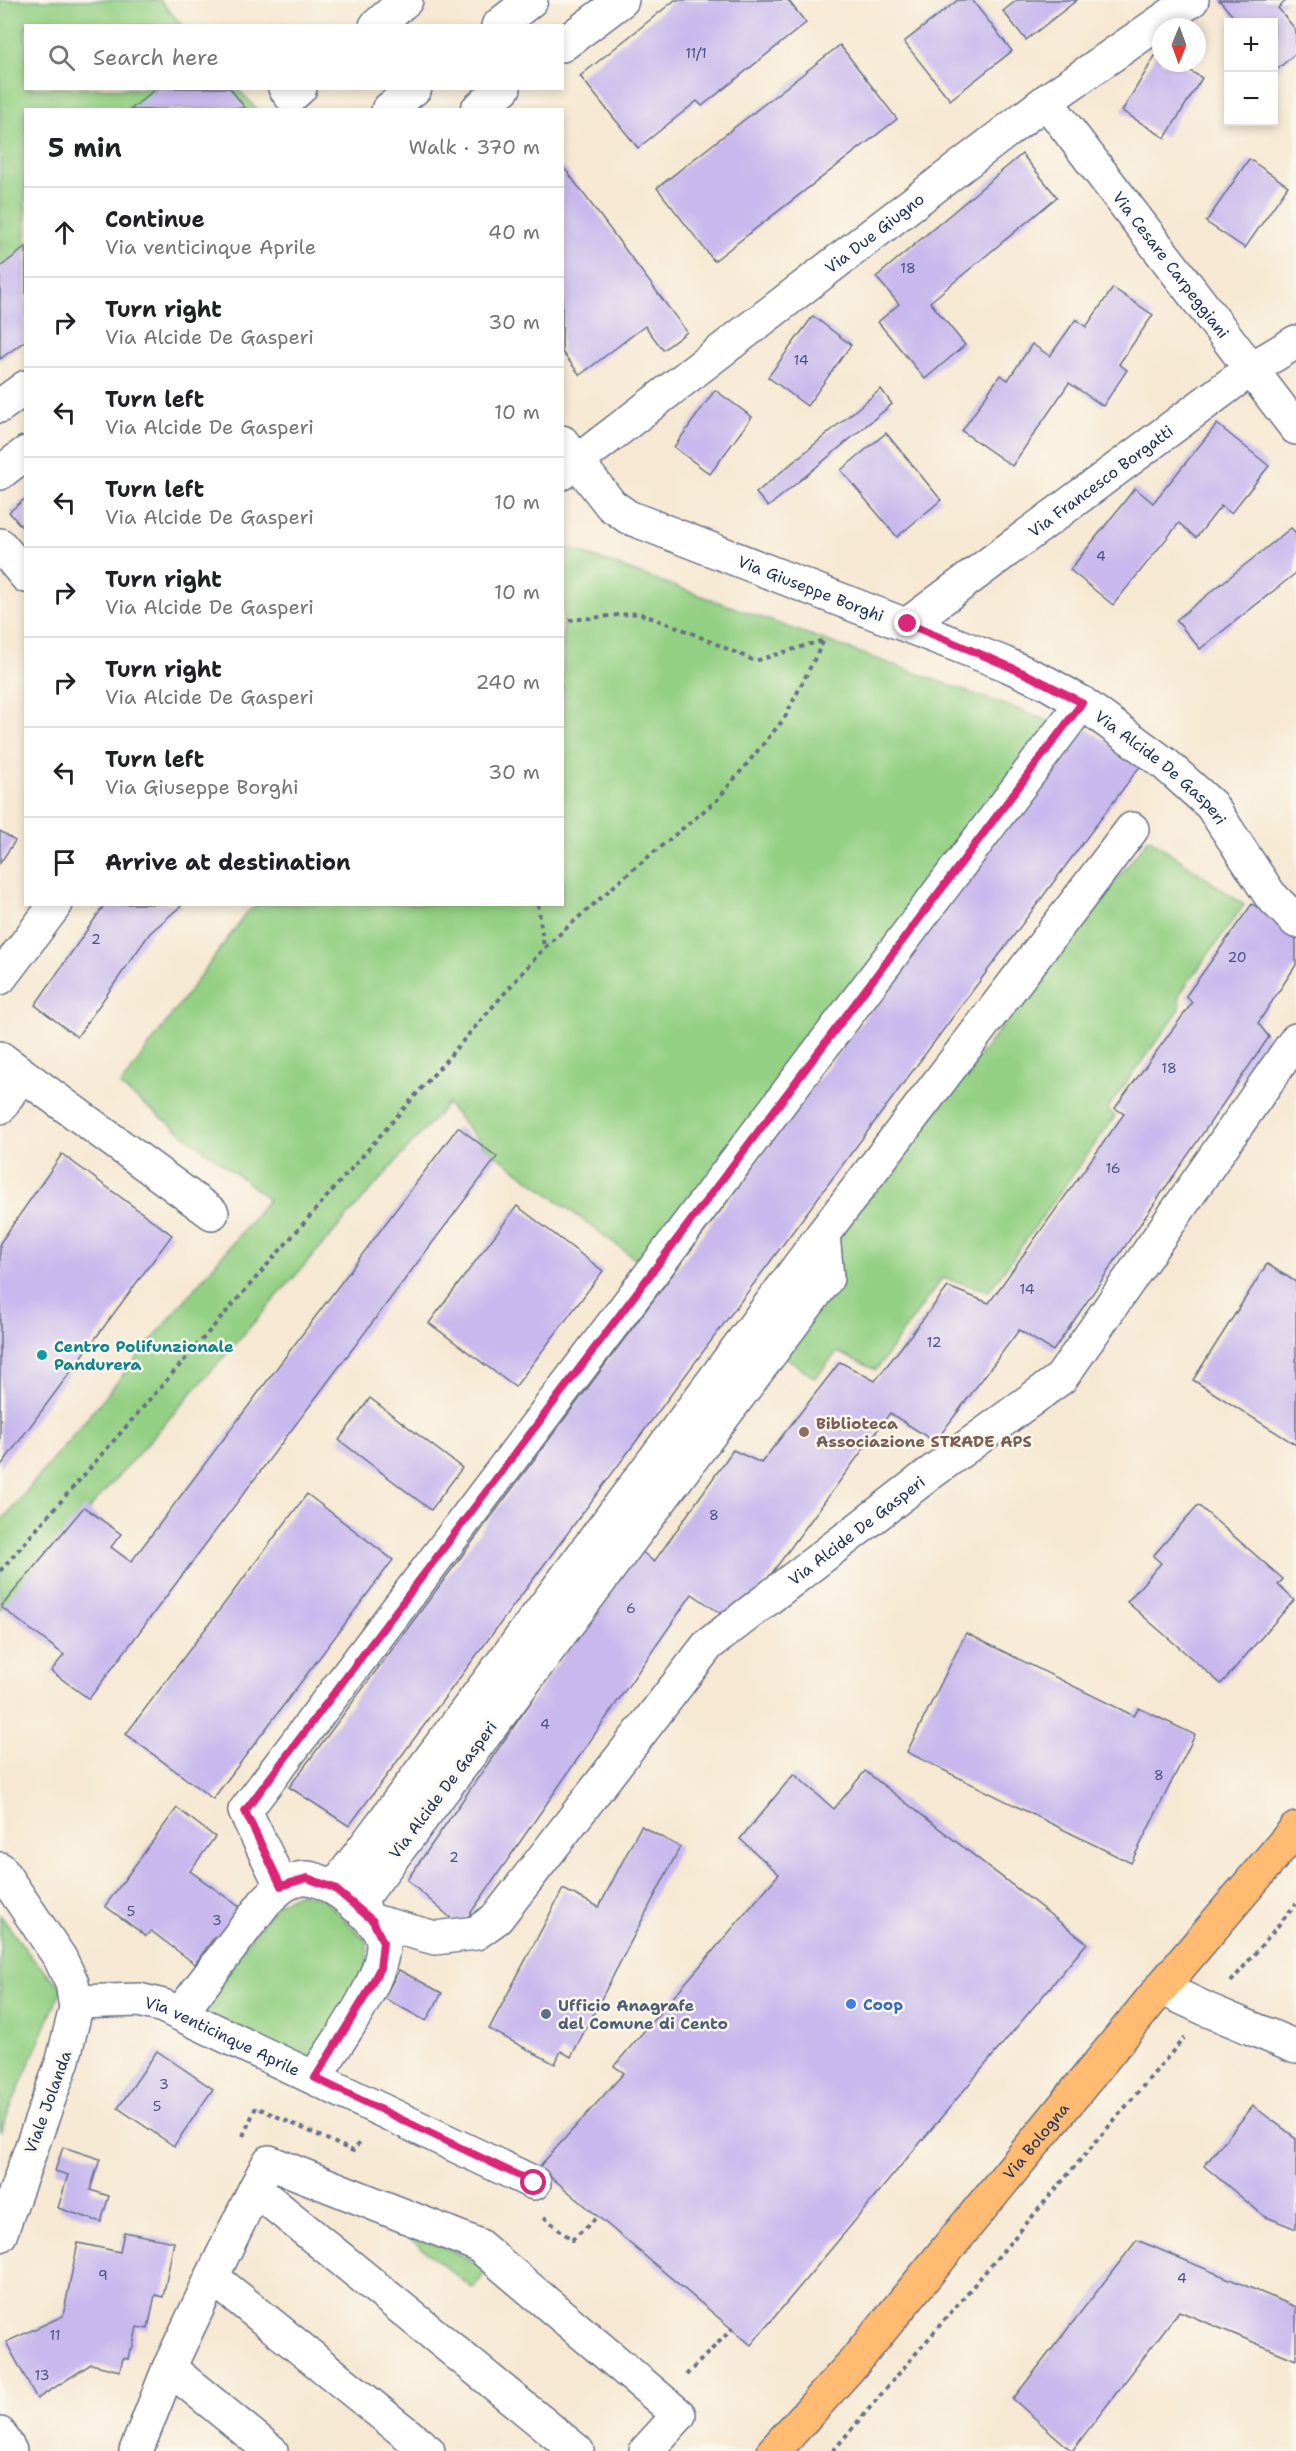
<!DOCTYPE html>
<html lang="en">
<head>
<meta charset="utf-8">
<style>
	body { margin:0; font-family:"Shantell Sans",sans-serif; background:#f6f6f6; color:#202124 }
	.controls { position:absolute; right:18px; top:18px; display:grid; overflow:hidden; border-radius:0px; box-shadow:0 3px 9px #0003 }
	.controls button { width:54px; height:54px; display:grid; place-items:center; padding:0; border:0; border-bottom:2px solid #e0e0e0; background:#fff; color:#202124; font:30px sans-serif }
	.compass { position:absolute; left:1152px; top:18px; width:54px; height:54px; border-radius:50%; background:#fff; box-shadow:0 3px 9px #0003; rotate:181deg }
	.stop { position:absolute; width:18px; height:18px; margin:-14px; border:4px solid #db2777; border-radius:50%; background:#fff }
	.stop.end { background:#db2777; border-color:#fff; box-shadow:0 2px 6px #0008 }
	.list { margin:0; padding:0; list-style:none }
	h2 { display:flex; justify-content:space-between; align-items:center; height:78px; margin:0; padding:0 24px; font-size:26px }
	h2 small { font-size:20px; font-weight:400; color:#757577 }
	.list li { display:grid; grid-template-columns:39px 1fr auto; gap:18px; align-items:center; box-sizing:border-box; height:90px; padding:0 24px; border-top:2px solid #e0e0e0 }
	.list b { display:block; font-size:22px; white-space:nowrap }
	.list p { margin:0; font-size:20px; white-space:nowrap; color:#757577 }
	.list em { font-size:20px; font-style:normal; color:#757577 }
	.icon { flex:none; width:33px; height:33px; fill:none; stroke:currentColor; stroke-width:2; stroke-linecap:round; stroke-linejoin:round }
	.map { position:relative; flex:none; width:1296px; height:2451px; overflow:hidden }
	.search { position:absolute; background:#fff; box-shadow:0 3px 9px #0003; left:24px; top:24px; width:540px; height:66px; display:flex; align-items:center; gap:15px; box-sizing:border-box; padding:0 21px; border-radius:0px; color:#757577; font-size:22px }
	.panel { position:absolute; background:#fff; box-shadow:0 3px 9px #0003; left:24px; top:108px; width:540px; height:798px; border-radius:0px }
	.map>svg:first-child { display:block }
	.green { fill:#94d084; stroke:#588071; stroke-width:1.5 }
	.building { fill:#c8b8ed }
	.lines { fill:none; stroke-linecap:round; stroke-linejoin:round }
	.minor-casing { stroke:#687087; stroke-width:36 }
	.major-casing { stroke:#687087; stroke-width:36 }
	.path { stroke:#687087; stroke-width:4; stroke-dasharray:4.5 4.5; stroke-linecap:butt }
	.minor { stroke:#fff; stroke-width:33 }
	.major { stroke:#ffbb71; stroke-width:33 }
	.route { stroke:#db2777; stroke-width:8 }
	.culture-dot { fill:#0f9aa8; stroke:#fbf7ec; stroke-width:2 }
	.education-dot { fill:#8d6e63; stroke:#fbf7ec; stroke-width:2 }
	.shop-dot { fill:#3f7fe0; stroke:#fbf7ec; stroke-width:2 }
	.service-dot { fill:#5c6f8a; stroke:#fbf7ec; stroke-width:2 }
	.labels { text-anchor:middle; dominant-baseline:central; stroke-width:5; stroke-linejoin:round; paint-order:stroke }
	.number-label { font-size:14px; fill:#465182 }
	.street-label { font-size:16px; fill:#1b2f5e; stroke:#fbf7ec }
	.culture-label { font-size:16px; font-weight:bold; fill:#0d838f; stroke:#fbf7ec; text-anchor:start }
	.education-label { font-size:16px; font-weight:bold; fill:#785e54; stroke:#fbf7ec; text-anchor:start }
	.shop-label { font-size:16px; font-weight:bold; fill:#366cbe; stroke:#fbf7ec; text-anchor:start }
	.service-label { font-size:16px; font-weight:bold; fill:#4e5e75; stroke:#fbf7ec; text-anchor:start }
</style>
</head>
<body>
<div class="map">
<svg width="1296" height="2451" viewBox="0 0 1296 2451">
	<rect width="100%" height="100%" fill="#fbf7ec"/>
	<filter id="ink" filterUnits="userSpaceOnUse"><feTurbulence type="fractalNoise" baseFrequency=".0167" numOctaves="2"/><feDisplacementMap in="SourceGraphic" scale="12" xChannelSelector="R" yChannelSelector="G"/><feConvolveMatrix kernelMatrix="1 2 1 2 8 2 1 2 1" color-interpolation-filters="sRGB"/></filter>
	<filter id="wash" filterUnits="userSpaceOnUse"><feTurbulence type="fractalNoise" baseFrequency=".008" numOctaves="4" result="noise"/><feDisplacementMap in="SourceGraphic" scale="24" xChannelSelector="R" yChannelSelector="G"/><feGaussianBlur stdDeviation="1.35" result="paint"/><feColorMatrix in="noise" values="0 0 0 0 0 0 0 0 0 0 0 0 0 0 0 0 0 1.4 0 .05"/><feComposite in="paint" operator="in"/></filter>
	<g filter="url(#wash)">
		<rect width="100%" height="100%" fill="#f6e8d2"/>
		<g class="green">
			<polygon points="0,0 160,0 182,25 26,26 26,88 238,89 257,109 26,110 25,340 0,359"/>
			<polygon points="563,546 1055,723 642,1264 483,1145 447,1104 0,1610 0,1523 269,1199 120,1086 247,912 259,904 562,904"/>
			<polygon points="1149,838 1244,905 1179,995 1180,1009 1107,1109 1115,1116 989,1291 942,1278 876,1370 837,1352 815,1378 781,1354 836,1240"/>
			<polygon points="300,1893 322,1898 367,1942 367,1968 310,2063 195,2009 277,1904"/>
			<polygon points="0,1915 32,1958 62,1988 0,2132"/>
			<polygon points="379,2213 488,2269 473,2289"/>
		</g>
		<g id="blocks">
			<g class="building">
				<polygon points="675,0 788,0 806,23 702,106 697,101 638,148 580,76"/>
				<polygon points="958,0 972,0 1012,51 950,100 904,42"/>
				<polygon points="1017,0 1077,0 1026,40 1003,11"/>
				<polygon points="1219,0 1287,0 1278,8 1296,30 1296,53 1274,72 1274,22 1238,22"/>
				<polygon points="840,45 897,119 714,261 657,188"/>
				<polygon points="1158,51 1161,53 1161,63 1177,63 1202,78 1165,138 1122,111"/>
				<polygon points="157,88 230,88 245,108 130,110"/>
				<polygon points="1022,154 1057,197 930,302 965,345 925,379 878,322 899,304 876,277"/>
				<polygon points="1249,159 1288,186 1245,248 1206,222"/>
				<polygon points="562,165 687,332 663,350 645,326 580,375 562,352"/>
				<polygon points="26,247 26,340 0,359 0,267"/>
				<polygon points="1113,288 1153,315 1119,364 1127,370 1103,406 1069,383 1012,466 962,431 1000,375 1008,380 1032,344 1050,356 1076,319 1086,327"/>
				<polygon points="813,316 851,345 807,406 768,377"/>
				<polygon points="881,389 892,404 768,507 756,493"/>
				<polygon points="715,390 752,417 710,474 674,447"/>
				<polygon points="1217,424 1269,466 1231,513 1221,506 1196,538 1179,523 1113,605 1070,570 1135,488 1153,503"/>
				<polygon points="886,433 941,500 897,537 841,470"/>
				<polygon points="26,498 26,532 9,512"/>
				<polygon points="1291,528 1296,533 1296,573 1200,649 1176,620"/>
				<polygon points="1083,726 1141,765 349,1826 289,1787"/>
				<polygon points="0,831 15,841 0,863"/>
				<polygon points="105,904 183,904 150,933 77,1037 35,1005"/>
				<polygon points="1252,904 1296,934 1296,965 1258,1023 1269,1037 1053,1351 1019,1330 935,1442 890,1413 735,1623 692,1594 461,1927 407,1880 638,1548 654,1562 733,1450 761,1463 840,1362 875,1381 948,1287 989,1303 1124,1114 1115,1108 1192,1003 1186,996"/>
				<polygon points="458,1127 497,1157 89,1699 51,1671 64,1655 1,1607 84,1507 121,1534 111,1547 131,1562"/>
				<polygon points="62,1154 172,1235 0,1467 0,1243"/>
				<polygon points="517,1206 603,1271 515,1387 429,1323"/>
				<polygon points="1267,1264 1296,1282 1296,1445 1193,1380"/>
				<polygon points="370,1398 462,1468 431,1510 339,1440"/>
				<polygon points="307,1494 393,1560 213,1799 126,1734"/>
				<polygon points="1198,1505 1283,1579 1278,1585 1294,1600 1221,1684 1127,1602 1161,1563 1153,1556"/>
				<polygon points="966,1633 1134,1716 1139,1708 1195,1735 1131,1863 907,1752"/>
				<polygon points="865,1771 1087,1943 751,2345 539,2167 624,2073 614,2066 779,1874 740,1839 794,1774 834,1809"/>
				<polygon points="177,1808 215,1837 190,1871 241,1908 219,1939 215,1936 195,1964 151,1931 146,1936 105,1906"/>
				<polygon points="641,1826 680,1847 571,2057 561,2051 555,2064 489,2029 563,1889 599,1907"/>
				<polygon points="399,1970 442,1993 426,2021 384,1998"/>
				<polygon points="157,2051 213,2089 174,2146 118,2108"/>
				<polygon points="1253,2106 1296,2138 1296,2229 1264,2216 1204,2166"/>
				<polygon points="63,2147 100,2159 90,2190 109,2196 101,2222 58,2208 68,2175 55,2171"/>
				<polygon points="124,2232 174,2242 163,2297 155,2295 148,2329 137,2327 132,2350 130,2349 128,2359 123,2358 120,2371 91,2364 37,2399 6,2342 63,2316 78,2243 120,2252"/>
				<polygon points="1137,2240 1296,2307 1296,2360 1179,2311 1072,2451 1013,2399"/>
			</g>
		</g>
	</g>
	<g filter="url(#ink)">
		<use href="#blocks" fill-opacity="0" stroke="#687087" stroke-width="1.5"/>
		<g class="lines">
			<g class="minor-casing">
				<g id="minor">
					<polyline points="376,26 406,0"/>
					<polyline points="498,26 531,0"/>
					<polyline points="562,45 622,0"/>
					<polyline points="285,88 291,96 300,88"/>
					<path id="s1" d="M1046 101 1296 428"/>
					<polyline points="388,110 415,88"/>
					<polyline points="477,110 504,88"/>
					<polyline points="0,406 26,387"/>
					<path id="s2" d="M562 442 611 505 628 517 1003 663 1047 683 1082 703 1164 763 1211 805 1270 895 1296 921"/>
					<polyline points="0,473 26,453"/>
					<path id="s3" d="M562 473 1046 101 1192 0"/>
					<polyline points="0,545 26,576"/>
					<path id="s4" d="M908 624 1251 369 1296 342"/>
					<polyline points="0,978 56,904"/>
					<polyline points="0,1058 212,1213"/>
					<polyline points="0,1107 21,1075"/>
					<polyline points="823,1234 1132,829"/>
					<polyline points="0,1869 60,1958 72,1983 76,2008 63,2060 0,2235"/>
					<polyline points="281,1885 245,1811 1082,703"/>
					<polyline points="334,1888 823,1234 827,1278 356,1906"/>
					<path id="s5" d="M373 1921 435 1938 476 1933 497 1918 708 1645 928 1475 1061 1378 1296 1040"/>
					<polyline points="1161,1988 1208,2010 1296,2047"/>
					<path id="s6" d="M76 2002 139 2000 163 2006 534 2183"/>
					<path d="M180 2014 265 1902C276 1891 290 1877 307 1878 330 1879 383 1921 383 1944 383 1983 336 2043 315 2077"/>
					<polyline points="255,2189 269,2162 478,2245 679,2415 646,2451"/>
					<polyline points="169,2368 212,2277"/>
					<polyline points="0,2434 10,2451"/>
					<polyline points="136,2451 169,2368 271,2451"/>
					<polyline points="428,2451 212,2277 255,2189 577,2451"/>
				</g>
			</g>
			<g class="major-casing">
				<g id="major">
					<path id="s7" d="M774 2451 857 2359 1161 1988 1296 1829"/>
				</g>
			</g>
			<g class="path">
				<polyline points="538,904 544,948"/>
				<polyline points="0,1571 544,948 630,872 717,800 784,719 824,640 755,661 682,629 638,613 562,621"/>
				<polyline points="1231,1982 1296,1904"/>
				<polyline points="243,2136 256,2107 353,2151 361,2141"/>
				<polyline points="544,2217 572,2240 597,2217"/>
				<polyline points="686,2375 733,2328"/>
				<polyline points="833,2451 1184,2038"/>
			</g>
			<use href="#minor" class="minor"/>
			<use href="#major" class="major"/>
		</g>
	</g>
	<g class="lines" filter="url(#ink)">
		<path class="route" d="M534 2183 315 2078 366 1995 380 1968 383 1942 373 1921 334 1888 307 1878 281 1886 245 1811 1082 703C1026 671 967 649 908 624"/>
	</g>
	<circle class="culture-dot" cx="42" cy="1355" r="6"/>
	<circle class="education-dot" cx="804" cy="1432" r="6"/>
	<circle class="shop-dot" cx="851" cy="2004" r="6"/>
	<circle class="service-dot" cx="546" cy="2014" r="6"/>
	<g class="labels">
		<g class="number-label">
			<text x="696" y="53">11/1</text>
			<text x="908" y="268">18</text>
			<text x="801" y="360">14</text>
			<text x="1101" y="556">4</text>
			<text x="96" y="939">2</text>
			<text x="1237" y="957">20</text>
			<text x="1169" y="1068">18</text>
			<text x="1113" y="1168">16</text>
			<text x="1027" y="1289">14</text>
			<text x="934" y="1342">12</text>
			<text x="714" y="1515">8</text>
			<text x="631" y="1608">6</text>
			<text x="545" y="1724">4</text>
			<text x="1159" y="1775">8</text>
			<text x="454" y="1857">2</text>
			<text x="131" y="1911">5</text>
			<text x="217" y="1920">3</text>
			<text x="164" y="2084">3</text>
			<text x="157" y="2106">5</text>
			<text x="103" y="2275">9</text>
			<text x="1182" y="2278">4</text>
			<text x="55" y="2335">11</text>
			<text x="42" y="2375">13</text>
		</g>
		<g class="street-label">
			<text stroke="none"><textPath href="#s3" startOffset="394">Via Due Giugno</textPath></text>
			<text stroke="none"><textPath href="#s1" startOffset="206">Via Cesare Carpeggiani</textPath></text>
			<text stroke="none"><textPath href="#s4" startOffset="240">Via Francesco Borgatti</textPath></text>
			<text stroke="none"><textPath href="#s2" startOffset="297">Via Giuseppe Borghi</textPath></text>
			<text stroke="none"><textPath href="#s2" startOffset="694">Via Alcide De Gasperi</textPath></text>
			<text stroke="none"><textPath href="#s5" startOffset="664">Via Alcide De Gasperi</textPath></text>
			<text transform="translate(443 1790) rotate(-53)">Via Alcide De Gasperi</text>
			<text stroke="none"><textPath href="#s6" startOffset="154">Via venticinque Aprile</textPath></text>
			<text transform="translate(48 2102) rotate(-70)">Viale Jolanda</text>
			<text stroke="none"><textPath href="#s7" startOffset="406">Via Bologna</textPath></text>
		</g>
		<g class="culture-label">
			<text x="54" y="1346">Centro Polifunzionale<tspan x="54" dy="18">Pandurera</tspan></text>
		</g>
		<g class="education-label">
			<text x="816" y="1423">Biblioteca<tspan x="816" dy="18">Associazione STRADE APS</tspan></text>
		</g>
		<g class="shop-label">
			<text x="863" y="2004">Coop</text>
		</g>
		<g class="service-label">
			<text x="558" y="2005">Ufficio Anagrafe<tspan x="558" dy="18">del Comune di Cento</tspan></text>
		</g>
	</g>
</svg>
<div class="controls">
<button>+</button>
<button>−</button>
</div>
<svg class="compass" viewBox="-18 -18 36 36"><path d="M0-13l5 13h-10z" fill="#e53935"/><path d="M0 13l5-13h-10z" fill="#757577"/></svg>
<div class="stop" style="left:534px;top:2183px"></div>
<div class="stop end" style="left:908px;top:624px"></div>
<div class="search"><svg class="icon" aria-label="search" viewBox="0 0 24 24"><circle cx="10" cy="10" r="6"/><path d="M15 15l6 6"/></svg>Search here</div>
<section class="panel">
<h2>5 min<small>Walk · 370 m</small></h2>
<ul class="list">
<li><svg class="icon" aria-label="ahead" viewBox="0 0 24 24"><path d="M12 20V5M6 11l6-6 6 6"/></svg><div><b>Continue</b><p>Via venticinque Aprile</p></div><em>40 m</em></li>
<li><svg class="icon" aria-label="right" viewBox="0 0 24 24"><path d="M7 20v-9h11M14 6l5 5-5 5"/></svg><div><b>Turn right</b><p>Via Alcide De Gasperi</p></div><em>30 m</em></li>
<li><svg class="icon" aria-label="left" viewBox="0 0 24 24"><path d="M17 20v-9H6M10 6l-5 5 5 5"/></svg><div><b>Turn left</b><p>Via Alcide De Gasperi</p></div><em>10 m</em></li>
<li><svg class="icon" aria-label="left" viewBox="0 0 24 24"><path d="M17 20v-9H6M10 6l-5 5 5 5"/></svg><div><b>Turn left</b><p>Via Alcide De Gasperi</p></div><em>10 m</em></li>
<li><svg class="icon" aria-label="right" viewBox="0 0 24 24"><path d="M7 20v-9h11M14 6l5 5-5 5"/></svg><div><b>Turn right</b><p>Via Alcide De Gasperi</p></div><em>10 m</em></li>
<li><svg class="icon" aria-label="right" viewBox="0 0 24 24"><path d="M7 20v-9h11M14 6l5 5-5 5"/></svg><div><b>Turn right</b><p>Via Alcide De Gasperi</p></div><em>240 m</em></li>
<li><svg class="icon" aria-label="left" viewBox="0 0 24 24"><path d="M17 20v-9H6M10 6l-5 5 5 5"/></svg><div><b>Turn left</b><p>Via Giuseppe Borghi</p></div><em>30 m</em></li>
<li><svg class="icon" aria-label="arrive" viewBox="0 0 24 24"><path d="M6 21V4h12l-3 4 3 4H6"/></svg><div><b>Arrive at destination</b></div></li>
</ul>
</section>
</div>
</body>
</html>
